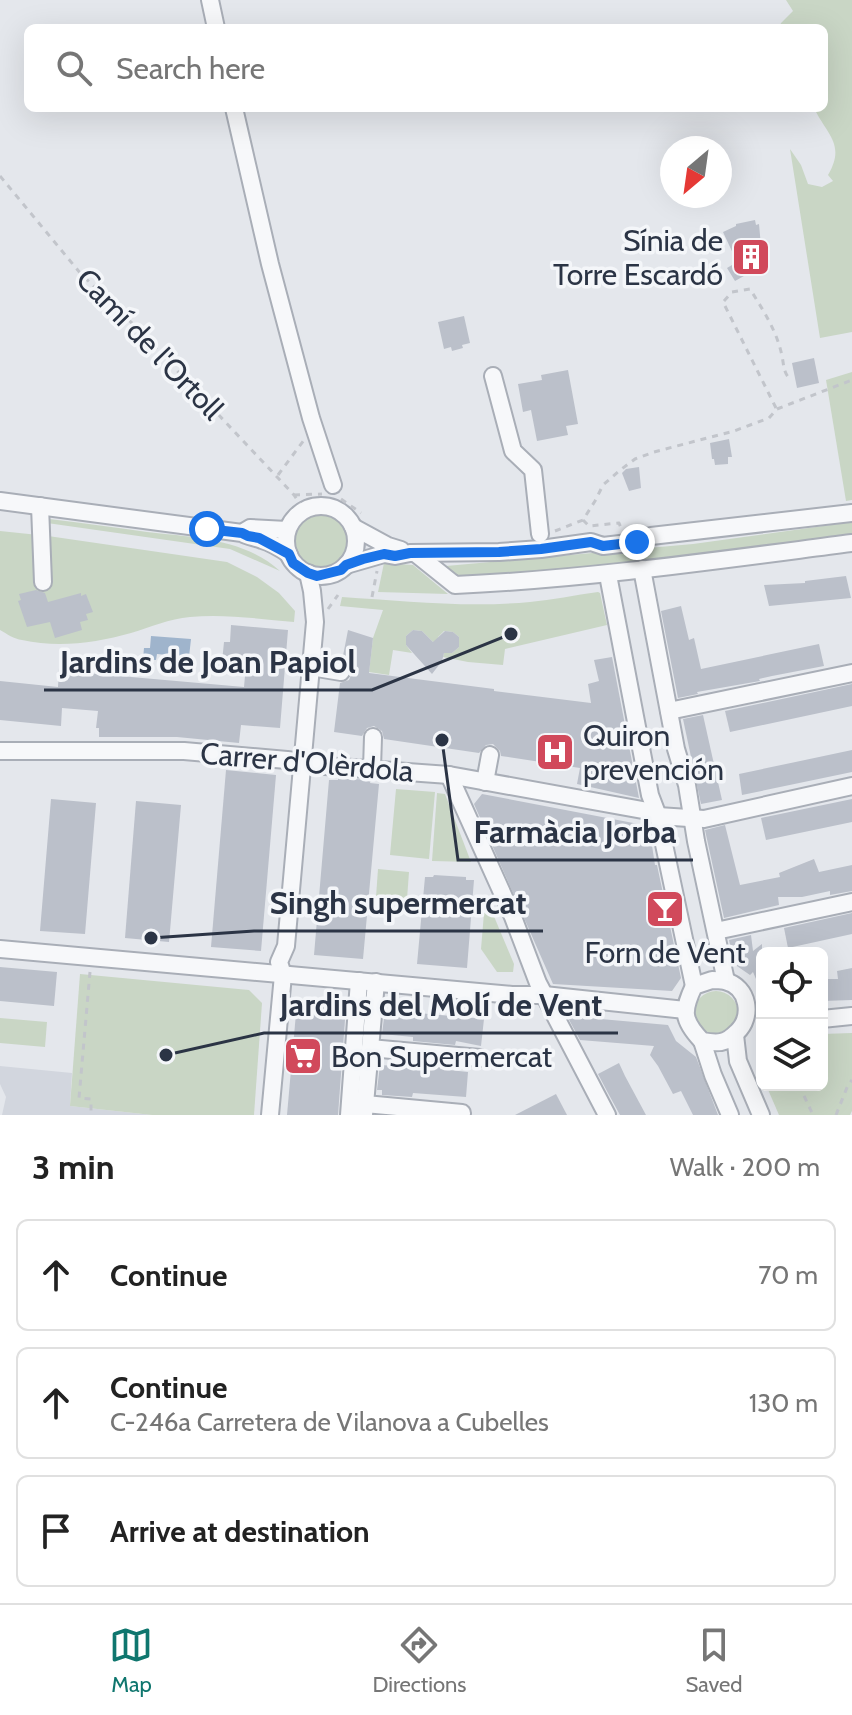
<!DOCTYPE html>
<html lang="en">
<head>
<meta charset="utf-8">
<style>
	body { margin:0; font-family:Cabin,sans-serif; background:#f6f6f6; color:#222 }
	.controls { position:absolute; right:24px; bottom:24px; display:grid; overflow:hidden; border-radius:12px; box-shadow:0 8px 32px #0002 }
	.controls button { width:72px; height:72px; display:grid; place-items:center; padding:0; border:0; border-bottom:2px solid #e0e0e0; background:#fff; color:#222; font:40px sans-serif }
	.compass { position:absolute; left:660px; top:136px; width:72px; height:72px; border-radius:50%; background:#fff; box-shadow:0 8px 32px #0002; rotate:209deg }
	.stop { position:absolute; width:24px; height:24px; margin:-18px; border:6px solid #1a73e8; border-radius:50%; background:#fff }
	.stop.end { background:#1a73e8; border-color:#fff; box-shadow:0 2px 8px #0008 }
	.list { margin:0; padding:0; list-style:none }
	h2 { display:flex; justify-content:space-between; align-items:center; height:104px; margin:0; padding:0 32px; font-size:34px }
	h2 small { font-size:26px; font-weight:400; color:#767676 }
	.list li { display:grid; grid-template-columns:52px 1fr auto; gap:24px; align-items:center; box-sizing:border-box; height:112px; margin:0 16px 16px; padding:0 16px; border:2px solid #e0e0e0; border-radius:12px }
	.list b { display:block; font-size:30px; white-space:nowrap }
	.list p { margin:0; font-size:26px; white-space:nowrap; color:#767676 }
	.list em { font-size:26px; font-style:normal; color:#767676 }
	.icon { flex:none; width:44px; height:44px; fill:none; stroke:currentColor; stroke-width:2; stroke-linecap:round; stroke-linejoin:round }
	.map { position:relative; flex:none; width:852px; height:1115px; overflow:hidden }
	.search { position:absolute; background:#fff; box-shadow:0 8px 32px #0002; left:24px; right:24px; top:24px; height:88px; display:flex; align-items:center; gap:20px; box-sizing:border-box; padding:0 28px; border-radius:12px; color:#767676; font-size:30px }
	.sheet { height:488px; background:#fff }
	nav { display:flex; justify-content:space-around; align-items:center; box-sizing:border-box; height:112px; border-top:2px solid #e0e0e0; background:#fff; font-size:22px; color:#767676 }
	nav a { display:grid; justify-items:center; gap:4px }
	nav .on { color:#0f766e }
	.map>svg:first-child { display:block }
	.built { fill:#d2d6de }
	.green { fill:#c9d6c5 }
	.water { fill:#9fb4cc }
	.building { fill:#bbc0ca }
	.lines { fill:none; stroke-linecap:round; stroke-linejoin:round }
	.minor-casing { stroke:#a9aeb7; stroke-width:20 }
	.path { stroke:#c2c5cb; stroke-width:3; stroke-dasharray:6 6; stroke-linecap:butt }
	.minor { stroke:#f7f8fa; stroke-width:16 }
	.route { stroke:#1a73e8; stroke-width:10 }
	.labels { text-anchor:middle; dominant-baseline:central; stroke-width:7; stroke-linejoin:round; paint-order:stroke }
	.poi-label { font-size:30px; fill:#2b3445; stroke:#f4f6f9; text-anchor:start }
	.street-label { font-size:30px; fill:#2b3445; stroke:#f4f6f9 }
	.leader { fill:none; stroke:#2b3445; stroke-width:3 }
	.callout-dot { fill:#2b3445; stroke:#f4f6f9; stroke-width:3 }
	.callout-label { font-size:32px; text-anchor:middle; font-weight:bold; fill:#2b3445; stroke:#f4f6f9; stroke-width:7; stroke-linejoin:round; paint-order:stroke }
</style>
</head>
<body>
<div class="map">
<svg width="852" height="1115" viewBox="0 0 852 1115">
	<rect width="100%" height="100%" fill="#e4e7ec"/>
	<polygon class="built" points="0,1066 72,1073 70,1106 152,1115 2,1115 6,1097 0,1084"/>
	<g class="green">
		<path d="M786 0H852V332L820 338 790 149 801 165 808 184 822 187 833 181 828 175C846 144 827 135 814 108H824V28H779L781 23 793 11Z"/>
		<polygon points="852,372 852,500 846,501 826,380"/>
		<circle cx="321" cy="541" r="26"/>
		<path d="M49 519C82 523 114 527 147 532 192 537 246 539 280 571L230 549 47 523Z"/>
		<polygon points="852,522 852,536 544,572 455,578 448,572 446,566 693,544"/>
		<path d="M0 531 48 536 227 562 257 577 279 593 295 611 294 622C260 619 225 614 190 617 169 619 151 627 131 633 96 643 58 648 22 640 14 639 7 634 0 630Z"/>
		<polygon points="384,563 413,565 448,594 378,592"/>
		<path d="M598 592 600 593 607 625 505 649 503 665 468 662 443 657 444 653H452L459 647V637L453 632 444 631 438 637 437 646 422 631 413 630 406 636V645L412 653 393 650 389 675 369 672 373 638 383 610 340 606 342 597C404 601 468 608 530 602 552 600 575 595 598 592Z"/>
		<polygon points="396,789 435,792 429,859 390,855"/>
		<polygon points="437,793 445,794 471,862 432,861"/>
		<polygon points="378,869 409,872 407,899 376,897"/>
		<polygon points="484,913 493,914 514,964 513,972 497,972 481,949"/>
		<polygon points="80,974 249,990 262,1003 254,1115 152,1115 70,1106"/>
		<circle cx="716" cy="1013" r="22"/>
		<polygon points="0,1018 47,1022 45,1047 0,1043"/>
		<polygon points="852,1033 852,1111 850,1115 779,1115 766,1085 822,1085 822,1034"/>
	</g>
	<polygon class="water" points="151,636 191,639 189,657 157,654 156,660 143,659 144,648 150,648"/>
	<g class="building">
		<polygon points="755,220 756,225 759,224 761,246 761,269 752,274 751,272 735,281 727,268 737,262 723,232 736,226 736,224"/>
		<polygon points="464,316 470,343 462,345 463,348 452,351 451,347 444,349 438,322"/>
		<polygon points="814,358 819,383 797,388 792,363"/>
		<polygon points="568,370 578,424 566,426 568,435 537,441 531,410 523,412 518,384 542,380 541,375"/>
		<polygon points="729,439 732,457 728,457 728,464 715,465 714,459 712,459 710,443"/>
		<polygon points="639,467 641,488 629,491 622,473 626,469"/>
		<polygon points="846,576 851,598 769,606 764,585 805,583 805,581"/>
		<polygon points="36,590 45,593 48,602 81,593 81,596 86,594 93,612 86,614 88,620 80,622 82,630 55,638 50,622 27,627 18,601 21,600 19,594"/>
		<polygon points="681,606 689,640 694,638 701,669 819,644 824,666 772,676 759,679 760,681 697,692 698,694 678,698 661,611"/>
		<polygon points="231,625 288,630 280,728 241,725 239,743 177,737 99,737 99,728 96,728 98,711 62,708 61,726 0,720 0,681 58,687 59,668 86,676 86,673 244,687 246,665 222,662 224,642 230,642"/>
		<polygon points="348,630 373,638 369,673 494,689 494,691 591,703 588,684 599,681 594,660 612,657 639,798 577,784 580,768 501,756 500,751 493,744 486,745 479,753 384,739 382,731 374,726 367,728 362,736 334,732 340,683 349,680 352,673 349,664 342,661"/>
		<polygon points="413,630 422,631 433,642 445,631 453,632 459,637 459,647 452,653 444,653 442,661 432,674 406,645 406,636"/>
		<polygon points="852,684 852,706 730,732 725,711"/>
		<polygon points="703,715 722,800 701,804 683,719"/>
		<polygon points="852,750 852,772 742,795 739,774"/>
		<polygon points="226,770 276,775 261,951 211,947"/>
		<polygon points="338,778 371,780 370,783 379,784 363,959 314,955 329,780 338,780"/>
		<polygon points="482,794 649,826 655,865 657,865 681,978 672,991 553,984 474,804"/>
		<polygon points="51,799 96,803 85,934 40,931"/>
		<polygon points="852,799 852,822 766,840 761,818"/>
		<polygon points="136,801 181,805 169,942 125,938"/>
		<polygon points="725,825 740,885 780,877 779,873 814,859 819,872 852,865 852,891 830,895 830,891 802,897 778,897 779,905 724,918 705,830"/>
		<polygon points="434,875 466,877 466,880 474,880 467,968 417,964 425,877 433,877"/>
		<polygon points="852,913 852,934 788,948 784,928"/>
		<polygon points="751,935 753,951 762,944 762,993 753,972 750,975 734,964 729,940"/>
		<polygon points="0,967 57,972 54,1006 0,1001"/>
		<polygon points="852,968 852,1000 822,1001 822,979 838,979 837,971"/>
		<polygon points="297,1002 346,1006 338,1115 287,1115"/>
		<polygon points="385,1010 484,1019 481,1046 456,1041 455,1045 413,1041 413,1037 382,1034"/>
		<polygon points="567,1016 668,1025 676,1041 696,1057 718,1115 693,1115 681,1091 673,1094 658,1066 650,1055 654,1046 580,1040"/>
		<polygon points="410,1063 441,1065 440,1069 468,1072 466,1097 413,1093 412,1097 382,1095 382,1090 377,1090 380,1065 410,1067"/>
		<polygon points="619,1063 625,1076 646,1115 620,1115 608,1093 598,1074"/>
		<polygon points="556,1094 567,1115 515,1115"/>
	</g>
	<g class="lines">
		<g class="minor-casing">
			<g id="minor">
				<polyline points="210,0 216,28"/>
				<polyline points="234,108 270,264 311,418 333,485"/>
				<polyline points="493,376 513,451 533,470 540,534"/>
				<path d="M0 501 242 533C249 537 255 537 262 540 272 543 280 548 289 554"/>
				<polyline points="40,506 43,582"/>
				<circle cx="321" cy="541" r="35"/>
				<polyline points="353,527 388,546 401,550"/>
				<polyline points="245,531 250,528 287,530"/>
				<path d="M415 553 455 585C588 579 720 560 852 543"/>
				<polyline points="346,565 384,554 395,556 410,553 499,552 541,549 591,542 603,546 637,542 639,538 651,536 852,513"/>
				<polyline points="642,569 676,749 687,785 696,841 726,981"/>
				<polyline points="608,575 650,795 658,816 694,986"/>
				<polyline points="311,667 341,672"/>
				<polyline points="669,711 852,673"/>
				<polyline points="0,751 184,751 287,760 325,766 449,775 648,811 658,816 704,819 852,786"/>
				<polyline points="372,769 373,737"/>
				<polyline points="449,775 513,917 538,983 607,1115"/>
				<polyline points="485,782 490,755"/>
				<polyline points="716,931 852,902"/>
				<polyline points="0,949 512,995 544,995 685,1010"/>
				<path d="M712 980C716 980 720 980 725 981 749 987 753 1017 737 1032 732 1037 728 1041 721 1042 715 1043 708 1042 702 1041 682 1020 682 1011 694 986Z"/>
				<polyline points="822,1019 852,1016"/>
				<polyline points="735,1035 738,1061 761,1115"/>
				<polyline points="702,1041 713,1075 730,1115"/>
				<polyline points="370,1048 480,1058"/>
				<polyline points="365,1104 462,1113"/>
				<polyline points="270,1115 283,975 279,962 286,946 315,622 312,591 308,573"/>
				<polyline points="349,1115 359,981"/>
				<polyline points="364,1115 376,982"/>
			</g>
		</g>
		<g class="path">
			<polyline points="0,176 81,274 135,326 294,495 304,510"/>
			<path d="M776 408 723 302 732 292 750 289C763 310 777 331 782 356 784 365 783 373 791 380"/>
			<polyline points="278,475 304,440"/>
			<polyline points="294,495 322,494"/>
			<polyline points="341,499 361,513"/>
			<path d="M290 516C309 499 326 496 347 513"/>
			<polyline points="583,520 589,526 619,523 621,528"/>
			<polyline points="555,531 583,520 595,501 603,485 619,471 635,459 654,452 734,431 769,418 777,409 852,380"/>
			<polyline points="372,597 377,571"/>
			<polyline points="328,609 338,595"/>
			<polyline points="90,972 79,1098 91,1099 91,1115"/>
			<polyline points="799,1085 813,1115"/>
			<polyline points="836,1115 848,1085 852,1080"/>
		</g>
		<use href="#minor" class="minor"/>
	</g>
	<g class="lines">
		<polyline class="route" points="207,529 242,533 248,536 259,538 289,554 293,563 308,573 317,576 341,570 346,565 363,559 384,554 395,556 410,553 499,552 541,549 591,542 603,546 637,542"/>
	</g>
	<defs>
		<g id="building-square" transform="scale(2)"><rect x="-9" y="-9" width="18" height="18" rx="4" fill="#d1495b" stroke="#f4f6f9"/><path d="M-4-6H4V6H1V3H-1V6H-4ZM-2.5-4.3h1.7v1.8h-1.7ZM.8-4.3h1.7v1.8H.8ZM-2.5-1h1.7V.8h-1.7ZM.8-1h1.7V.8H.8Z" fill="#fff"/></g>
		<g id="hospital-square" transform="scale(2)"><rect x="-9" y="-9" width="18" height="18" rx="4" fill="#d1495b" stroke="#f4f6f9"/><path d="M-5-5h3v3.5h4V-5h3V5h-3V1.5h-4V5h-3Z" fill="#fff"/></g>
		<g id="bar-square" transform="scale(2)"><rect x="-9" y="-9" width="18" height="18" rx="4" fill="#d1495b" stroke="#f4f6f9"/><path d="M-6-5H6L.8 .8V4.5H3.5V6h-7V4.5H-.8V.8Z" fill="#fff"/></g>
		<g id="supermarket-square" transform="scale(2)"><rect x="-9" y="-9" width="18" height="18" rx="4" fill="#d1495b" stroke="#f4f6f9"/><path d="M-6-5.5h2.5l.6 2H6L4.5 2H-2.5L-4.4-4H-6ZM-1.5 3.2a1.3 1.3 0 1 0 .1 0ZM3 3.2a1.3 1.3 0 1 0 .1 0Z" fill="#fff"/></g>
	</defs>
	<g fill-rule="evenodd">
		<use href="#building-square" x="751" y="257"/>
		<use href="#hospital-square" x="555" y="752"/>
		<use href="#bar-square" x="665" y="909"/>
		<use href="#supermarket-square" x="303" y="1056"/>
	</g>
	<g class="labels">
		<g class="poi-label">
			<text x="723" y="240" text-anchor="end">Sínia de<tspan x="723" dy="34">Torre Escardó</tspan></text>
			<text x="583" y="735">Quiron<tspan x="583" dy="34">prevención</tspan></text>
			<text x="665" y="952" text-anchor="middle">Forn de Vent</text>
			<text x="331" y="1056">Bon Supermercat</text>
		</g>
		<g class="street-label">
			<text transform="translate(150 344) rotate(46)">Camí de l'Ortoll</text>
			<text transform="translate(307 762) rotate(5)">Carrer d'Olèrdola</text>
		</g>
	</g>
	<path class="leader" d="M511 634L372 690H44M442 740L458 860H693M151 938L254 931H543M166 1055L264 1033H618"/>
	<g class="callout-dot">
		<circle cx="511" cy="634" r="8"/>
		<circle cx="442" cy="740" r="8"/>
		<circle cx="151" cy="938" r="8"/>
		<circle cx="166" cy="1055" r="8"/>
	</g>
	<g class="callout-label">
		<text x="208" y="673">Jardins de Joan Papiol</text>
		<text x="575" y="843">Farmàcia Jorba</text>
		<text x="398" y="914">Singh supermercat</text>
		<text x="441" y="1016">Jardins del Molí de Vent</text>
	</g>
</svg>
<div class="controls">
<button><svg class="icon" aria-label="locate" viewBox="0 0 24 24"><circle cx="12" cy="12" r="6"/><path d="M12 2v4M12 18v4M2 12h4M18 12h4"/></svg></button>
<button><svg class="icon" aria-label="layers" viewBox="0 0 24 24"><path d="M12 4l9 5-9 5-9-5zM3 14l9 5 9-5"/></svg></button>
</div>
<svg class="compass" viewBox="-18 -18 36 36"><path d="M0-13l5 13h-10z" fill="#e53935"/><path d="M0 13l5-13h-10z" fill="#767676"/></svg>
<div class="stop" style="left:207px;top:529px"></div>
<div class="stop end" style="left:637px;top:542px"></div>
<div class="search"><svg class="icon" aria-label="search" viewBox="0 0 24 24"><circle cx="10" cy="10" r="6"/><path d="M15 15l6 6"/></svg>Search here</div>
</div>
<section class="sheet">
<h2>3 min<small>Walk · 200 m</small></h2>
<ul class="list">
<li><svg class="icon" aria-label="ahead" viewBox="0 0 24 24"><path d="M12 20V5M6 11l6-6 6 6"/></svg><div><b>Continue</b></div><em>70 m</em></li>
<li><svg class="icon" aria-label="ahead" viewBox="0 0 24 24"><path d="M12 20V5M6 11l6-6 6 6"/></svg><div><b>Continue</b><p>C-246a Carretera de Vilanova a Cubelles</p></div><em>130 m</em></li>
<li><svg class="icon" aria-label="arrive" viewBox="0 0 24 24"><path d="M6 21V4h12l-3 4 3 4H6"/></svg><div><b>Arrive at destination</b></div></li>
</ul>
</section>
<nav>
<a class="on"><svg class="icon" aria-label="map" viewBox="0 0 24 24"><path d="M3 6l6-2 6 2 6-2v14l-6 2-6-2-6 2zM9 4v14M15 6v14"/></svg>Map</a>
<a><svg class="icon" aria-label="directions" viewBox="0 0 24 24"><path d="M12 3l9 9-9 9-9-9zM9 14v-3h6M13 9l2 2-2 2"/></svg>Directions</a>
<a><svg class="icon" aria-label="saved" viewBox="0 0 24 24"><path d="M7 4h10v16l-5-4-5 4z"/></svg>Saved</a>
</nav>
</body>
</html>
